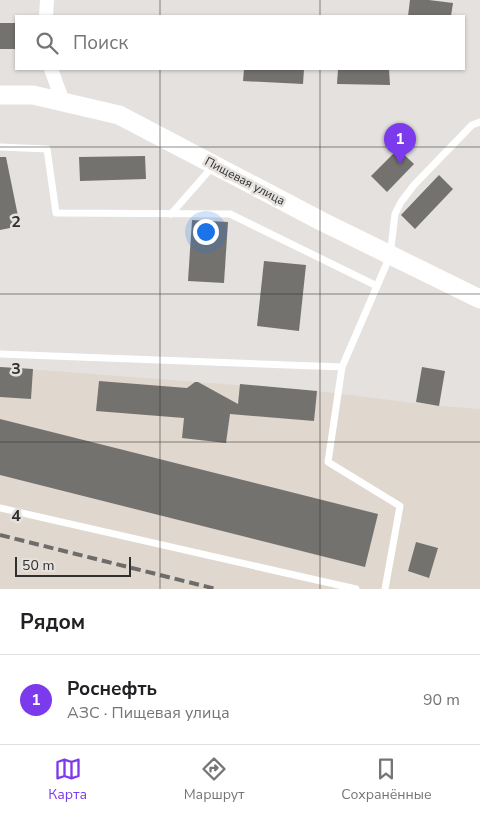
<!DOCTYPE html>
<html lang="ru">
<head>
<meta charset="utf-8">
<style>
	body { margin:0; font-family:"Nunito Sans",sans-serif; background:#f6f6f6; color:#202124 }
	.scale { position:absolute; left:15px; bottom:12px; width:116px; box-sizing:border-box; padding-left:5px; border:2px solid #302f2e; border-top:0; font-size:14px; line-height:18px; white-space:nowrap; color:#302f2e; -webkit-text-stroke:4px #e4e1de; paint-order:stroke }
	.you { position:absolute; left:205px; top:231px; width:18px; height:18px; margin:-12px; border:4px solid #fff; border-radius:50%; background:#1a73e8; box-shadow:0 0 0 8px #1a73e833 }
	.badge { display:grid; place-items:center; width:32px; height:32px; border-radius:50%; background:#7c3aed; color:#fff; font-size:16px; font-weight:700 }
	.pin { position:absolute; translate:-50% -41px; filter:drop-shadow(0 1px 2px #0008) }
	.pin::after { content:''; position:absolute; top:26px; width:18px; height:15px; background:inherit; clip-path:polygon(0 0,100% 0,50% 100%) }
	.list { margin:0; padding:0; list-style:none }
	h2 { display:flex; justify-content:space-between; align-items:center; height:65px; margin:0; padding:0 20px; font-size:21px }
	h2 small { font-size:16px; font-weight:400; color:#757577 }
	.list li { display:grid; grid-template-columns:32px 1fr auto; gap:15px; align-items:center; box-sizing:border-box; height:90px; padding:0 20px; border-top:1px solid #e0e0e0 }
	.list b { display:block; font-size:19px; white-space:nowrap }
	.list p { margin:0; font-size:16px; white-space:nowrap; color:#757577 }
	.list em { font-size:16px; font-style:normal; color:#757577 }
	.icon { flex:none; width:28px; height:28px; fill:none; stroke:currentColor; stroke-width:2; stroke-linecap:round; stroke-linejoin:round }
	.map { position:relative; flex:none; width:480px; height:589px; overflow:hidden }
	.search { position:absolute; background:#fff; box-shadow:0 1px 4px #0004; left:15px; right:15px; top:15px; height:55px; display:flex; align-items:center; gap:12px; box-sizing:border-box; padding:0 18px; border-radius:0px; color:#757577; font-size:19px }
	.sheet { height:155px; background:#fff }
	nav { display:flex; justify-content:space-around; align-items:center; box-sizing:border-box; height:70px; border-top:1px solid #e0e0e0; background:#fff; font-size:14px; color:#757577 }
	nav a { display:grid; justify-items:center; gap:2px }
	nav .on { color:#7c3aed }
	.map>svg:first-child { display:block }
	.built { fill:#e0d7ce }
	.building { fill:#74726f }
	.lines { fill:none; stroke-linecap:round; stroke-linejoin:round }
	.lane { stroke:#fff; stroke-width:7 }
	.street { stroke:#fff; stroke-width:14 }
	.secondary { stroke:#fff; stroke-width:19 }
	.rail { stroke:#6e6c6a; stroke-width:4; stroke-dasharray:10 5; stroke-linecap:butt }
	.grid { fill:none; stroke:#302f2e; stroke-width:1; stroke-opacity:0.55 }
	.labels { text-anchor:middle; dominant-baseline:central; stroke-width:5; stroke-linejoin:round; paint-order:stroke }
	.street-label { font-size:12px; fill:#302f2e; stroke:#e4e1de }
	.grid-label { font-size:16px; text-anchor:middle; font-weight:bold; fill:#302f2e; stroke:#e4e1de; stroke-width:5; stroke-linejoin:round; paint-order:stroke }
</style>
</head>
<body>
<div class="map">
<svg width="480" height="589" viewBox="0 0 480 589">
	<rect width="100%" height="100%" fill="#e4e1de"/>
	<polygon class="built" points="0,367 317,391 439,406 480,409 480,589 0,589"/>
	<g class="building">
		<polygon points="410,0 429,0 453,3 451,16 408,16"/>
		<rect x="0" y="23" width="16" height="26"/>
		<polygon points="244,69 304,69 303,84 243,81"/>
		<polygon points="338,69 389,69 390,85 337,84"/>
		<polygon points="398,149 414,164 387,192 371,176"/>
		<polygon points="145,156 146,179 80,181 79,157"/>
		<polygon points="0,157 6,157 20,226 0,230"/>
		<polygon points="439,175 453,189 415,229 401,215"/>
		<polygon points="192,220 228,222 224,283 188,281"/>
		<polygon points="264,261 306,265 299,331 257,326"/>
		<polygon points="0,367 33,369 31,399 0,397"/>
		<polygon points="422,367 445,371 439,406 416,402"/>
		<polygon points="99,381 187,388 195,382 198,382 238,404 240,384 317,391 314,421 230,414 226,443 182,438 184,418 96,411"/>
		<polygon points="0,419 378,514 365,567 0,475"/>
		<polygon points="416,542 438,548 429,578 408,571"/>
	</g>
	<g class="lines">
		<g class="lane">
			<polyline points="0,147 47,149 56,213 230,214 377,286"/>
			<polyline points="171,214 214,165"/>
			<polyline points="0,354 342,367 390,256 395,214 401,202 414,185 472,125 480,122"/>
			<polyline points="342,367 328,462 400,506 385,589"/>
			<polyline points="0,508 356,589"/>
		</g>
		<g class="street">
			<polyline points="46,16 47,0"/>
			<polyline points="51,69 63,102"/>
		</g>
		<polyline class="secondary" points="0,95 33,95 119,115 321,221 480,299"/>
		<polyline class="rail" points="0,535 216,589"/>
	</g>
	<path class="grid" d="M160 0V16M320 0V16M160 69V589M320 69V589M0 147H480M0 294H480M0 442H480"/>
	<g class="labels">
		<g class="street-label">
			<text transform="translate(245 181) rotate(28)">Пищевая улица</text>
		</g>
	</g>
	<g class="grid-label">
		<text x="16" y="227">2</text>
		<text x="16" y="374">3</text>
		<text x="16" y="521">4</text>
	</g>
</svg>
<div class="scale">50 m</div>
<div class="you"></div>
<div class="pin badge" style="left:400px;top:164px">1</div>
<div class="search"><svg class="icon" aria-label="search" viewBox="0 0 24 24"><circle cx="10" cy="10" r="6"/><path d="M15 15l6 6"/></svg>Поиск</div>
</div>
<section class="sheet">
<h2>Рядом<small></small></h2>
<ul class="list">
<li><span class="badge">1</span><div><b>Роснефть</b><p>АЗС · Пищевая улица</p></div><em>90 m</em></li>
</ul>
</section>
<nav>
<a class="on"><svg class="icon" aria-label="map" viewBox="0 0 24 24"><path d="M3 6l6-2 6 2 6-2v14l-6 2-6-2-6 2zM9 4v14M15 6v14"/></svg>Карта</a>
<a><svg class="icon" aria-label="directions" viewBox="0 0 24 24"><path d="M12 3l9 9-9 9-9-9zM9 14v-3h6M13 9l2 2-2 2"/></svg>Маршрут</a>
<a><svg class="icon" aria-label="saved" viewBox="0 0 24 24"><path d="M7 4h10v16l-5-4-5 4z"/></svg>Сохранённые</a>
</nav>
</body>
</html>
